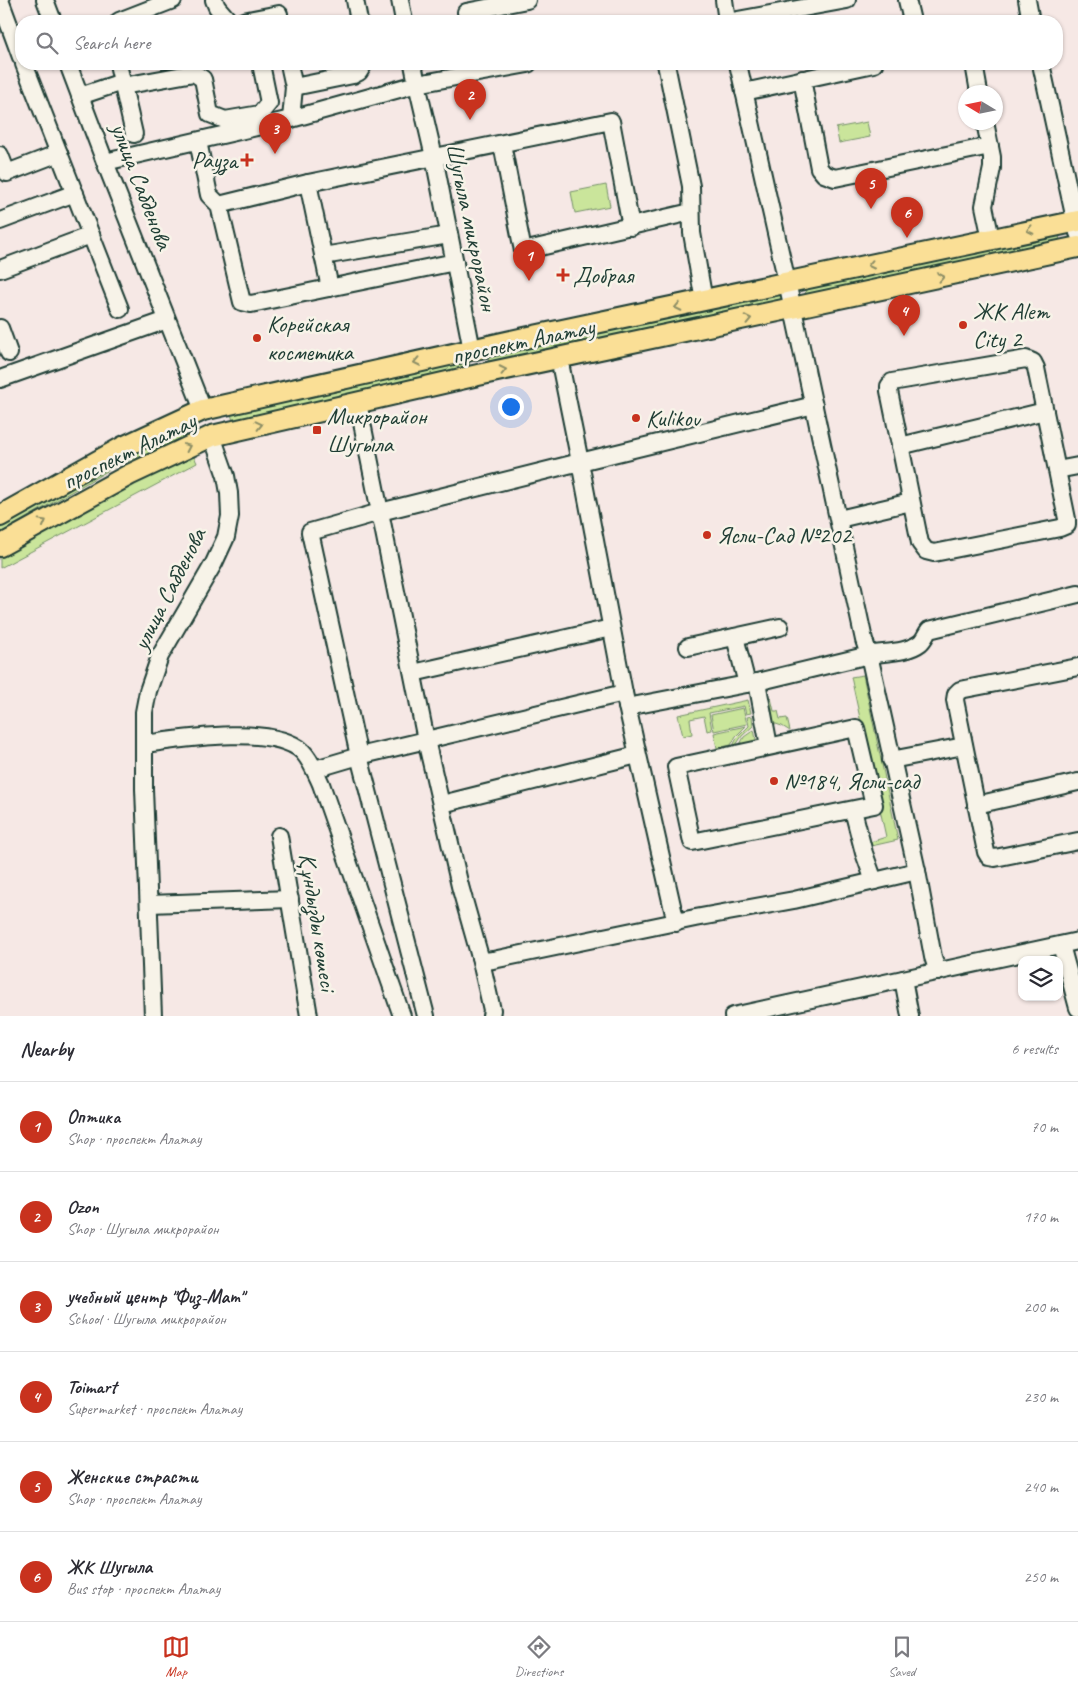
<!DOCTYPE html>
<html lang="en">
<head>
<meta charset="utf-8">
<style>
	body { margin:0; font-family:Caveat,sans-serif; background:#f7f7f7; color:#2b2b33 }
	.controls { position:absolute; right:15px; bottom:15px; display:grid; overflow:hidden; border-radius:10px; box-shadow:0 1px 4px #0004 }
	.controls button { width:45px; height:45px; display:grid; place-items:center; padding:0; border:0; border-bottom:1px solid #e1e1e2; background:#fff; color:#2b2b33; font:25px sans-serif }
	.compass { position:absolute; left:958px; top:85px; width:45px; height:45px; border-radius:50%; background:#fff; box-shadow:0 1px 4px #0004; rotate:280deg }
	.you { position:absolute; left:510px; top:406px; width:18px; height:18px; margin:-12px; border:4px solid #fff; border-radius:50%; background:#1a73e8; box-shadow:0 0 0 8px #1a73e833 }
	.badge { display:grid; place-items:center; width:32px; height:32px; border-radius:50%; background:#c8321e; color:#fff; font-size:16px; font-weight:700 }
	.pin { position:absolute; translate:-50% -41px; filter:drop-shadow(0 1px 2px #0008) }
	.pin::after { content:''; position:absolute; top:26px; width:18px; height:15px; background:inherit; clip-path:polygon(0 0,100% 0,50% 100%) }
	.list { margin:0; padding:0; list-style:none }
	h2 { display:flex; justify-content:space-between; align-items:center; height:65px; margin:0; padding:0 20px; font-size:21px }
	h2 small { font-size:16px; font-weight:400; color:#7c7c81 }
	.list li { display:grid; grid-template-columns:32px 1fr auto; gap:15px; align-items:center; box-sizing:border-box; height:90px; padding:0 20px; border-top:1px solid #e1e1e2 }
	.list b { display:block; font-size:19px; white-space:nowrap }
	.list p { margin:0; font-size:16px; white-space:nowrap; color:#7c7c81 }
	.list em { font-size:16px; font-style:normal; color:#7c7c81 }
	.icon { flex:none; width:28px; height:28px; fill:none; stroke:currentColor; stroke-width:2; stroke-linecap:round; stroke-linejoin:round }
	.map { position:relative; flex:none; width:1078px; height:1016px; overflow:hidden }
	.search { position:absolute; background:#fff; box-shadow:0 1px 4px #0004; left:15px; right:15px; top:15px; height:55px; display:flex; align-items:center; gap:12px; box-sizing:border-box; padding:0 18px; border-radius:20px; color:#7c7c81; font-size:19px }
	.sheet { height:605px; background:#fff }
	nav { display:flex; justify-content:space-around; align-items:center; box-sizing:border-box; height:70px; border-top:1px solid #e1e1e2; background:#fff; font-size:14px; color:#7c7c81 }
	nav a { display:grid; justify-items:center; gap:2px }
	nav .on { color:#c8321e }
	.map>svg:first-child { display:block }
	.green { fill:#cae59b; stroke:#749168 }
	.lines { fill:none; stroke-linecap:round; stroke-linejoin:round }
	.minor-casing { stroke:#1f3d34; stroke-width:20 }
	.major-casing { stroke:#1f3d34; stroke-width:24 }
	.minor { stroke:#f7f3e8; stroke-width:16 }
	.major { stroke:#fadf96; stroke-width:20 }
	.oneway { stroke:#8c8e65 }
	.poi-dot { fill:#c8321e; stroke:#f7f3e8; stroke-width:2 }
	.labels { text-anchor:middle; dominant-baseline:central; stroke-width:5; stroke-linejoin:round; paint-order:stroke }
	.poi-label { font-size:24px; fill:#1f3d34; stroke:#f7f3e8; text-anchor:start }
	.street-label { font-size:24px; fill:#1f3d34; stroke:#f7f3e8 }
</style>
</head>
<body>
<div class="map">
<svg width="1078" height="1016" viewBox="0 0 1078 1016">
	<rect width="100%" height="100%" fill="#f6e8e5"/>
	<filter id="ink" filterUnits="userSpaceOnUse"><feTurbulence type="fractalNoise" baseFrequency=".02" numOctaves="2"/><feDisplacementMap in="SourceGraphic" scale="10" xChannelSelector="R" yChannelSelector="G"/><feConvolveMatrix kernelMatrix="1 2 1 2 8 2 1 2 1" color-interpolation-filters="sRGB"/></filter>
	<g filter="url(#ink)">
		<g class="green">
			<polygon points="867,122 870,137 839,143 836,128"/>
			<polygon points="606,185 610,206 575,213 571,192"/>
			<polygon points="1058,231 1061,245 807,299 804,286"/>
			<polygon points="782,291 786,300 490,366 487,354"/>
			<polygon points="469,360 470,368 234,424 230,411"/>
			<polygon points="183,427 187,438 116,466 0,533 0,520"/>
			<polygon points="193,454 197,463 0,568 0,555 143,477"/>
			<polygon points="863,675 898,840 867,847 867,843 886,837 851,677"/>
			<polygon points="771,698 774,711 778,711 780,719 787,718 790,731 782,726 773,723 763,700"/>
			<polygon points="748,700 751,713 746,714 744,706 709,713 712,730 707,731 704,716 690,719 692,734 683,736 678,715"/>
			<polygon points="743,708 747,724 714,731 711,715"/>
			<polygon points="752,716 753,726 742,736 734,748 731,750 737,738 749,726 747,717"/>
			<polygon points="746,726 736,736 731,745 717,748 714,733"/>
			<polygon points="754,730 757,744 738,748 744,737"/>
		</g>
		<g class="lines">
			<g class="minor-casing">
				<g id="minor">
					<polyline points="0,0 21,57"/>
					<polyline points="45,0 53,21"/>
					<polyline points="214,0 217,7 229,21"/>
					<polyline points="355,0 359,21"/>
					<polyline points="400,0 404,21"/>
					<polyline points="724,0 727,21"/>
					<polyline points="907,0 912,21"/>
					<polyline points="1027,0 1031,21"/>
					<polyline points="466,12 527,0"/>
					<polyline points="119,21 173,0"/>
					<polyline points="243,21 279,14"/>
					<polyline points="732,21 847,0"/>
					<polyline points="24,64 120,309"/>
					<polyline points="68,64 105,162 203,410"/>
					<polyline points="118,64 134,134"/>
					<polyline points="289,64 294,87 353,75 359,72 364,64"/>
					<polyline points="413,64 417,84 528,64"/>
					<polyline points="666,64 691,186 692,233 704,301"/>
					<polyline points="974,64 979,92"/>
					<polyline points="1041,64 1078,233"/>
					<polyline points="802,79 819,168 824,174 835,178 990,146"/>
					<polyline points="123,86 194,73 203,79 210,114 225,120 260,114 269,103 261,64"/>
					<polyline points="744,92 874,64"/>
					<polyline points="80,96 122,82"/>
					<polyline points="291,119 294,87"/>
					<polyline points="985,122 992,157 992,168 984,206 991,239"/>
					<polyline points="198,141 209,195 219,205 242,302 251,304 455,262"/>
					<polyline points="502,144 523,251 691,212"/>
					<polyline points="0,155 7,173 59,153"/>
					<polyline points="105,162 291,119 417,84 434,157 472,350"/>
					<polyline points="308,183 330,288"/>
					<polyline points="219,205 308,183 611,121 631,227"/>
					<polyline points="0,221 75,193"/>
					<polyline points="323,256 449,235"/>
					<polyline points="0,269 91,235"/>
					<polyline points="0,328 9,353"/>
					<polyline points="559,358 580,462 814,405"/>
					<polygon points="1026,359 1033,362 1036,368 1067,519 1067,525 1060,528 934,553 926,551 920,543 889,391 889,386 892,382"/>
					<polyline points="0,379 167,320"/>
					<polyline points="358,403 426,740 460,886 480,957 485,961 493,960 695,918 794,900 917,871"/>
					<polyline points="900,446 1045,411"/>
					<polyline points="1057,470 1078,466"/>
					<polyline points="839,519 911,502"/>
					<polyline points="735,637 747,684"/>
					<polyline points="688,647 780,627"/>
					<polyline points="1078,667 960,690 956,694 955,700 986,852 989,857 995,858 1078,841"/>
					<polyline points="413,673 611,628"/>
					<polyline points="757,682 769,746"/>
					<polyline points="627,707 757,682 869,655 864,640 793,309 738,64"/>
					<polygon points="856,728 874,805 692,842 676,767"/>
					<path d="M145 744C181 739 273 724 302 751 311 760 316 773 321 784L402 1016"/>
					<polyline points="891,760 964,746"/>
					<polyline points="315,769 359,756 624,693"/>
					<polyline points="442,804 637,755"/>
					<polyline points="976,805 1078,782"/>
					<polyline points="853,810 864,853 874,881"/>
					<polyline points="279,836 309,1016"/>
					<polyline points="149,904 290,899"/>
					<polyline points="1061,945 1078,1008"/>
					<polyline points="480,957 492,1010 491,1016"/>
					<path d="M938 972 933 957 917 871 869 655C884 652 907 653 920 643 924 640 926 634 929 630L1078 594"/>
					<polyline points="903,979 910,1016"/>
					<polyline points="153,1016 144,789 144,712 148,691 160,656 214,563 226,537 230,516 229,493 226,476 212,436"/>
					<polyline points="426,1016 359,756 310,532 380,512 580,462 624,693 676,923"/>
					<polyline points="733,1016 1078,941"/>
				</g>
			</g>
			<g class="major-casing">
				<g id="major">
					<polyline points="0,516 123,447 203,410 520,339 1078,221"/>
					<polyline points="0,546 129,475 212,436 478,375 1078,247"/>
				</g>
			</g>
			<use href="#minor" class="minor"/>
			<use href="#major" class="major"/>
		</g>
		<defs><path id="oneway-chevron" d="M-2-3.5L2.5 0L-2 3.5" fill="none" stroke-width="1.6" stroke-linecap="round" stroke-linejoin="round" transform="scale(1.25)"/></defs>
		<g class="oneway">
			<use href="#oneway-chevron" transform="translate(1030 230) rotate(168)"/>
			<use href="#oneway-chevron" transform="translate(871 265) rotate(168)"/>
			<use href="#oneway-chevron" transform="translate(941 277) rotate(-12)"/>
			<use href="#oneway-chevron" transform="translate(678 307) rotate(168)"/>
			<use href="#oneway-chevron" transform="translate(748 319) rotate(-12)"/>
			<use href="#oneway-chevron" transform="translate(417 362) rotate(168)"/>
			<use href="#oneway-chevron" transform="translate(503 370) rotate(-12)"/>
			<use href="#oneway-chevron" transform="translate(259 425) rotate(-13)"/>
			<use href="#oneway-chevron" transform="translate(187 447) rotate(-25)"/>
			<use href="#oneway-chevron" transform="translate(43 522) rotate(-29)"/>
		</g>
	</g>
	<g class="poi-dot">
		<path d="M244.5 152.5h5v5h5v5h-5v5h-5v-5h-5v-5h5z"/>
		<path d="M560.5 267.5h5v5h5v5h-5v5h-5v-5h-5v-5h5z"/>
		<circle cx="963" cy="325" r="5"/>
		<circle cx="257" cy="338" r="5"/>
		<circle cx="636" cy="418" r="5"/>
		<rect x="312" y="425" width="10" height="10" rx="2.5"/>
		<circle cx="707" cy="535" r="5"/>
		<circle cx="774" cy="781" r="5"/>
	</g>
	<g class="labels">
		<g class="poi-label">
			<text x="237" y="160" text-anchor="end">Рауза</text>
			<text x="573" y="275">Добрая</text>
			<text x="973" y="311">ЖК Alem<tspan x="973" dy="28">City 2</tspan></text>
			<text x="267" y="324">Корейская<tspan x="267" dy="28">косметика</tspan></text>
			<text x="327" y="416">Микрорайон<tspan x="327" dy="28">Шугыла</tspan></text>
			<text x="646" y="418">Kulikov</text>
			<text x="717" y="535">Ясли-Сад №202</text>
			<text x="784" y="781">№184, Ясли-сад</text>
		</g>
		<g class="street-label">
			<text transform="translate(142 186) rotate(69)">улица Сабденова</text>
			<text transform="translate(472 227) rotate(78)">Шугыла микрорайон</text>
			<text transform="translate(523 341) rotate(-12)">проспект Алатау</text>
			<text transform="translate(129 451) rotate(-26)">проспект Алатау</text>
			<text transform="translate(169 589) rotate(-63)">улица Сабденова</text>
			<text transform="translate(318 922) rotate(81)">Құндызды көшесі</text>
		</g>
	</g>
</svg>
<div class="controls">
<button><svg class="icon" aria-label="layers" viewBox="0 0 24 24"><path d="M12 4l9 5-9 5-9-5zM3 14l9 5 9-5"/></svg></button>
</div>
<svg class="compass" viewBox="-18 -18 36 36"><path d="M0-13l5 13h-10z" fill="#e53935"/><path d="M0 13l5-13h-10z" fill="#7c7c81"/></svg>
<div class="you"></div>
<div class="pin badge" style="left:529px;top:281px">1</div>
<div class="pin badge" style="left:470px;top:120px">2</div>
<div class="pin badge" style="left:275px;top:154px">3</div>
<div class="pin badge" style="left:904px;top:336px">4</div>
<div class="pin badge" style="left:871px;top:209px">5</div>
<div class="pin badge" style="left:907px;top:238px">6</div>
<div class="search"><svg class="icon" aria-label="search" viewBox="0 0 24 24"><circle cx="10" cy="10" r="6"/><path d="M15 15l6 6"/></svg>Search here</div>
</div>
<section class="sheet">
<h2>Nearby<small>6 results</small></h2>
<ul class="list">
<li><span class="badge">1</span><div><b>Оптика</b><p>Shop · проспект Алатау</p></div><em>70 m</em></li>
<li><span class="badge">2</span><div><b>Ozon</b><p>Shop · Шугыла микрорайон</p></div><em>170 m</em></li>
<li><span class="badge">3</span><div><b>учебный центр &quot;Физ-Мат&quot;</b><p>School · Шугыла микрорайон</p></div><em>200 m</em></li>
<li><span class="badge">4</span><div><b>Toimart</b><p>Supermarket · проспект Алатау</p></div><em>230 m</em></li>
<li><span class="badge">5</span><div><b>Женские страсти</b><p>Shop · проспект Алатау</p></div><em>240 m</em></li>
<li><span class="badge">6</span><div><b>ЖК Шугыла</b><p>Bus stop · проспект Алатау</p></div><em>250 m</em></li>
</ul>
</section>
<nav>
<a class="on"><svg class="icon" aria-label="map" viewBox="0 0 24 24"><path d="M3 6l6-2 6 2 6-2v14l-6 2-6-2-6 2zM9 4v14M15 6v14"/></svg>Map</a>
<a><svg class="icon" aria-label="directions" viewBox="0 0 24 24"><path d="M12 3l9 9-9 9-9-9zM9 14v-3h6M13 9l2 2-2 2"/></svg>Directions</a>
<a><svg class="icon" aria-label="saved" viewBox="0 0 24 24"><path d="M7 4h10v16l-5-4-5 4z"/></svg>Saved</a>
</nav>
</body>
</html>
